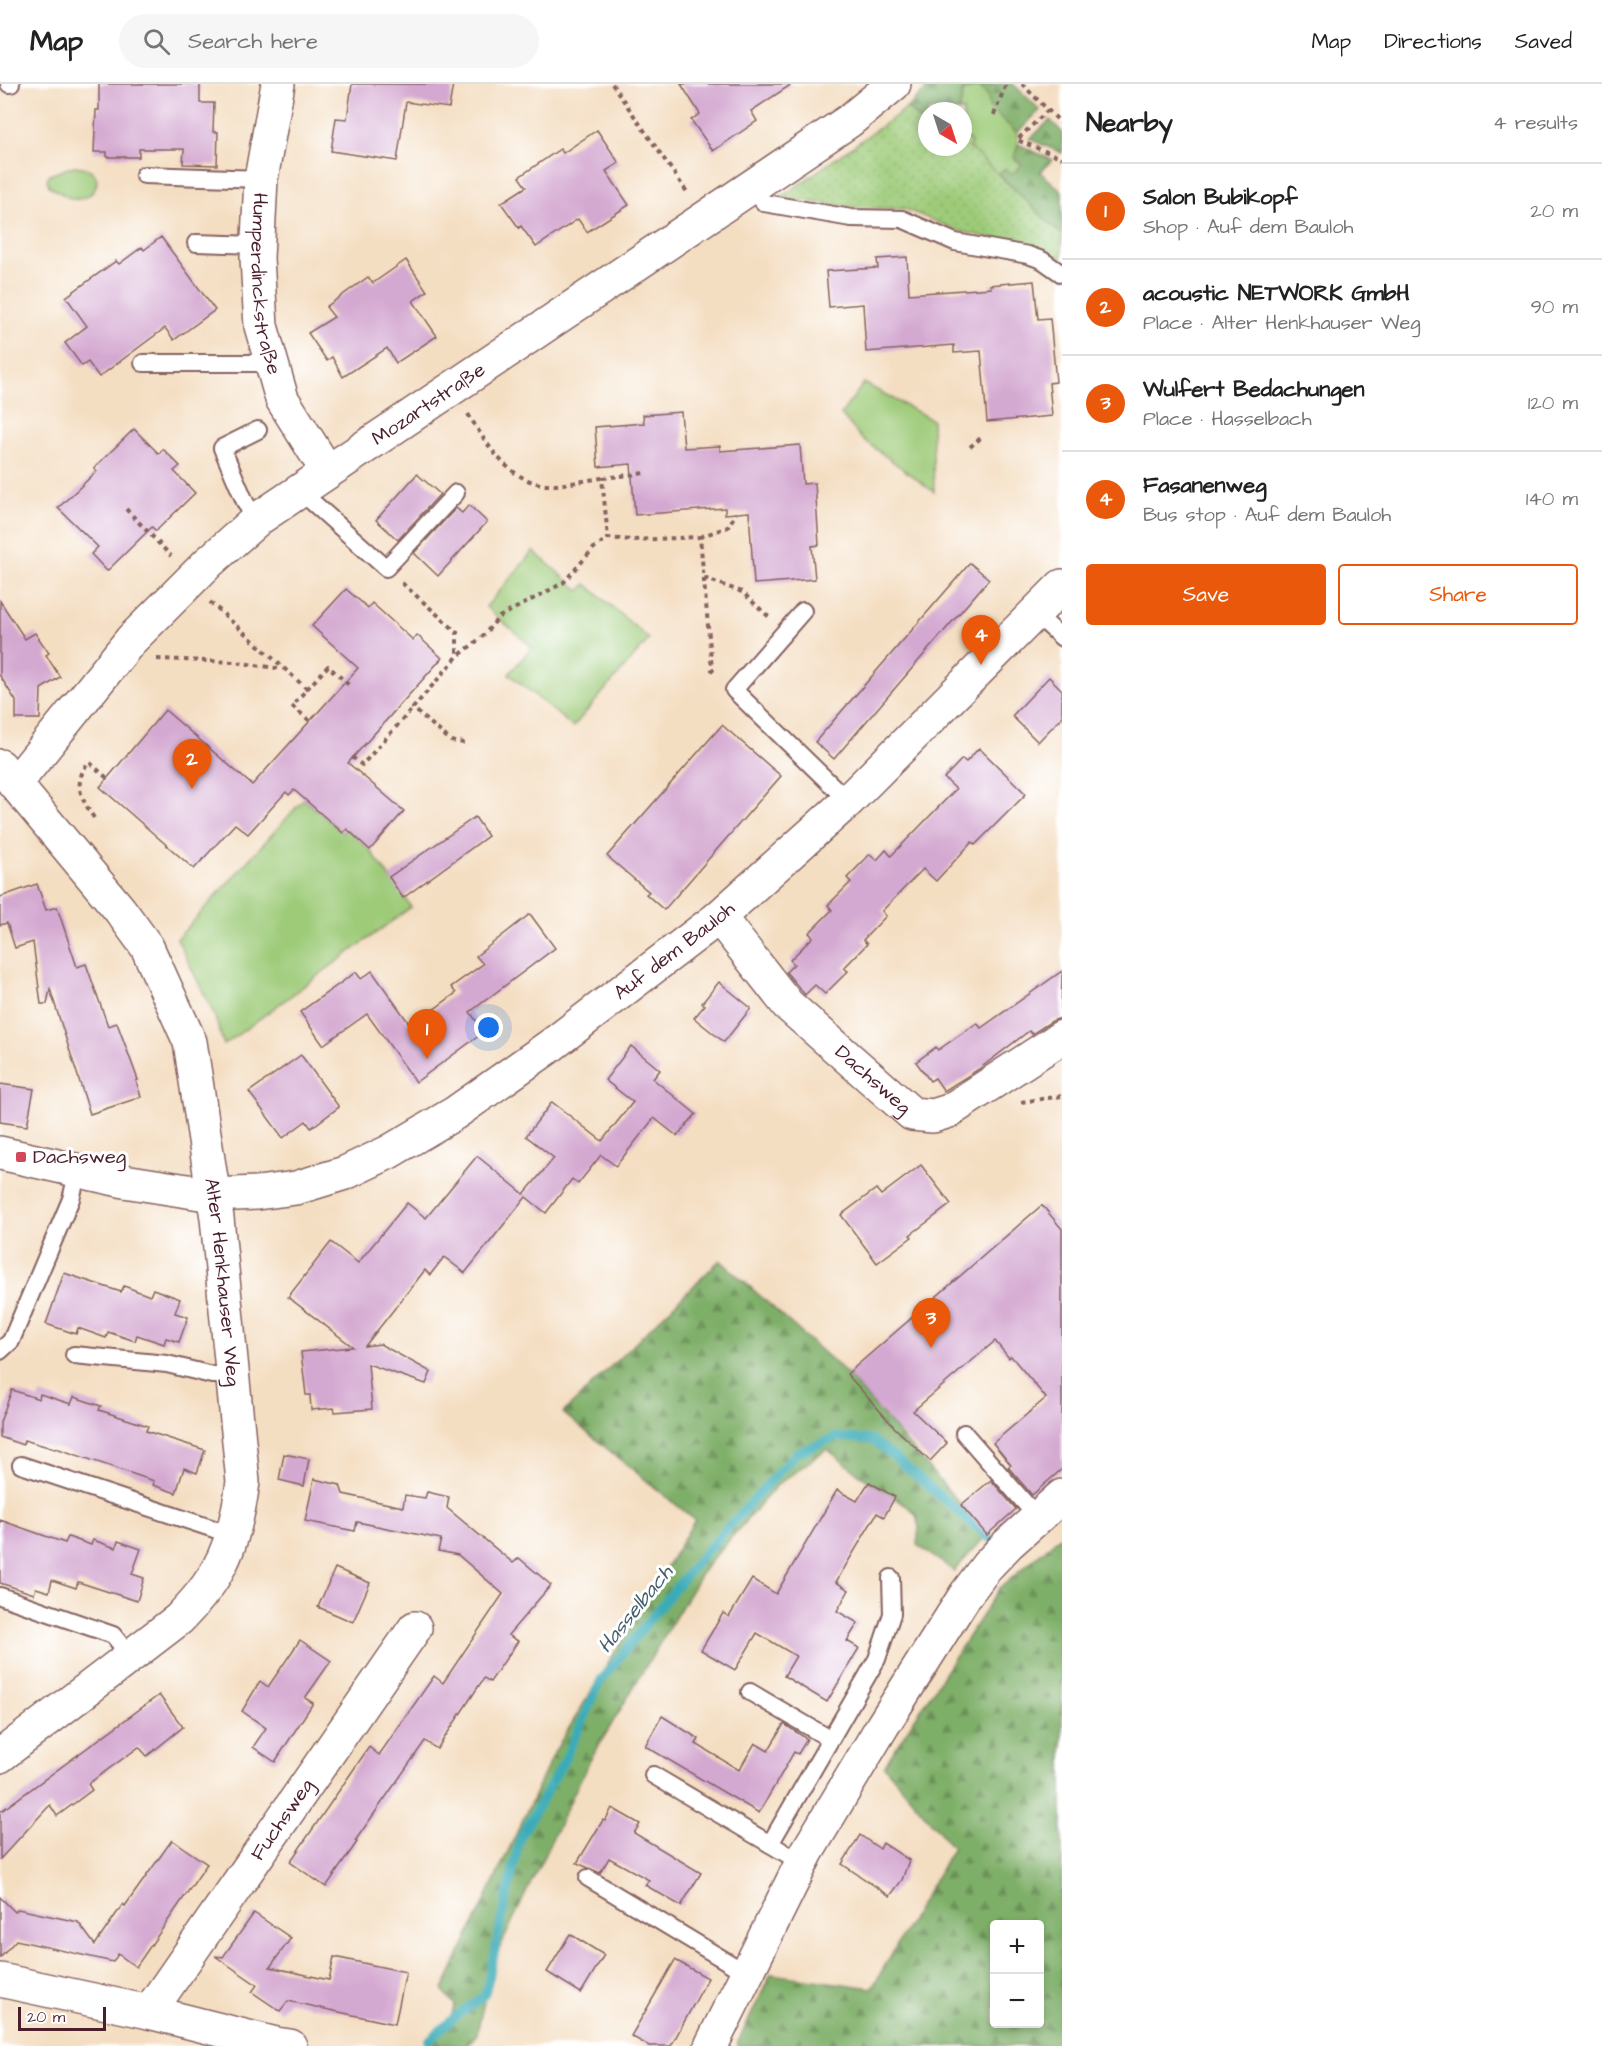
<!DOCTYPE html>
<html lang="en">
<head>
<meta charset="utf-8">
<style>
	body { margin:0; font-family:"Architects Daughter",sans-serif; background:#f6f6f6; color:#222 }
	.controls { position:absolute; right:18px; bottom:18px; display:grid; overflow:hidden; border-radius:6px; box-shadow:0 3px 9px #0003 }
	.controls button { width:54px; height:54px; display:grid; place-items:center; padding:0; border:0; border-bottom:2px solid #e0e0e0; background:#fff; color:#222; font:30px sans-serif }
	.compass { position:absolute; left:918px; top:18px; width:54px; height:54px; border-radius:50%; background:#fff; box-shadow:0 3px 9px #0003; rotate:141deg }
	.scale { position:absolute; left:18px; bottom:15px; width:88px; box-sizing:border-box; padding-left:6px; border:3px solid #4a1f2b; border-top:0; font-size:16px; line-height:21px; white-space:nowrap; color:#4a1f2b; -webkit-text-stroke:4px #fff; paint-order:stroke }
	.you { position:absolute; left:489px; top:944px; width:21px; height:21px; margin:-15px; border:4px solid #fff; border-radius:50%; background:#1a73e8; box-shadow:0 0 0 9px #1a73e833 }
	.badge { display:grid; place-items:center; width:39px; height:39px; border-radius:50%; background:#ea580c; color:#fff; font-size:20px; font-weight:700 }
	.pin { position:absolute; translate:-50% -50px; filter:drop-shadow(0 2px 3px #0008) }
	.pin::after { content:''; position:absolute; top:32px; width:21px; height:18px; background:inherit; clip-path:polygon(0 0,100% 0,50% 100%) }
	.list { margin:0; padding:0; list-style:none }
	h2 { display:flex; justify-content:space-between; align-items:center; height:78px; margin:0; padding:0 24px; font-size:26px }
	h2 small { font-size:20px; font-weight:400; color:#767676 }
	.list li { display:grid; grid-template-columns:39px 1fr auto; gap:18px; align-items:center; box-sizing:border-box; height:96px; padding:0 24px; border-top:2px solid #e0e0e0 }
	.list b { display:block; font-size:22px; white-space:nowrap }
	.list p { margin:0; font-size:20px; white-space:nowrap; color:#767676 }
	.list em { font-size:20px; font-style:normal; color:#767676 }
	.actions { display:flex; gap:12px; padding:18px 24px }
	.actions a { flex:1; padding:14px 0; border:2px solid #ea580c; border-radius:6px; text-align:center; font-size:21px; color:#ea580c }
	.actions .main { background:#ea580c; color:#fff }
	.icon { flex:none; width:33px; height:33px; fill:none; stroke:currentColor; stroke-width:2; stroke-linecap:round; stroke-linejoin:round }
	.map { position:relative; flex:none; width:1062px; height:1962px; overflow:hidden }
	header { display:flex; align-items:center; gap:36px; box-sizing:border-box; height:84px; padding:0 30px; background:#fff; border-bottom:2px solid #e0e0e0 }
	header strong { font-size:28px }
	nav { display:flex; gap:33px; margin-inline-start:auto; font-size:21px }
	.search { width:420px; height:54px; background:#f6f6f6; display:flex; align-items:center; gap:15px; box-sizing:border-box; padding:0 21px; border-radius:33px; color:#767676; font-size:22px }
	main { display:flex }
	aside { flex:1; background:#fff }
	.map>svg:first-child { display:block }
	.grass { fill:url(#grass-dots); stroke:#747552; stroke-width:1.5 }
	.forest { fill:url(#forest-firs); stroke:#64674a; stroke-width:1.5; fill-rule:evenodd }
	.park { fill:#9dcb78; stroke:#747552; stroke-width:1.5 }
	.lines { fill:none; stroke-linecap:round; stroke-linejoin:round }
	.stream { stroke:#3bacb7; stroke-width:9 }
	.building { fill:#d4a9d1 }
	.lane-casing { stroke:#866260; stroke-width:20 }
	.street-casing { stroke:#866260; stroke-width:36 }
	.path { stroke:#866260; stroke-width:4; stroke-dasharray:4.5 4.5; stroke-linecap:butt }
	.lane { stroke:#fff; stroke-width:16 }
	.street { stroke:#fff; stroke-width:33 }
	.poi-dot { fill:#d1495b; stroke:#fff; stroke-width:2 }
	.labels { text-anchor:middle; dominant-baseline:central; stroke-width:6; stroke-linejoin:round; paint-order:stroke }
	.street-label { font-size:20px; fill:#4a1f2b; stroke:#fff }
	.poi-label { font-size:20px; fill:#4a1f2b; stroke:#fff; text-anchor:start }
	.water-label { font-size:21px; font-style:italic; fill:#435e6a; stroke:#fff }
</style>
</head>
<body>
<header>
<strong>Map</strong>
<div class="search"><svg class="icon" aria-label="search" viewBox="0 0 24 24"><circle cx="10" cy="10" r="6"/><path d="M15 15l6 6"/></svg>Search here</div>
<nav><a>Map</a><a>Directions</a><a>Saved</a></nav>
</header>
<main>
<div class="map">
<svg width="1062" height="1962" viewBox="0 0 1062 1962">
	<defs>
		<pattern id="grass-dots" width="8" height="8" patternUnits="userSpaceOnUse" patternTransform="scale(1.5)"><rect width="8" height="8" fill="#9dcb78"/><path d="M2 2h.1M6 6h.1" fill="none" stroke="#89ae68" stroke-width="1.8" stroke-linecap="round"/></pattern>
		<pattern id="forest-firs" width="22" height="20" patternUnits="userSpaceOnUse" patternTransform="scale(1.5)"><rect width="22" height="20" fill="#7eaf68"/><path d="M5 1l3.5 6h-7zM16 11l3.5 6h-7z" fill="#698e56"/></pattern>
	</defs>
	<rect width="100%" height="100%" fill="#fff"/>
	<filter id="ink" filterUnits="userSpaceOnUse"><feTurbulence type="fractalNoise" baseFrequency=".0167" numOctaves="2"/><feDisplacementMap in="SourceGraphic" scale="12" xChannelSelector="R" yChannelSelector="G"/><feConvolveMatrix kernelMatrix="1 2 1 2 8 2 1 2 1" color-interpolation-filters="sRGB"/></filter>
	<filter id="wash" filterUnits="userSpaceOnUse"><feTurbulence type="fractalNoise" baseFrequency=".008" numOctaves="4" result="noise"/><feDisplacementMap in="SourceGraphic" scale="24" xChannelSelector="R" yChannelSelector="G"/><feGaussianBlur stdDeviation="1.35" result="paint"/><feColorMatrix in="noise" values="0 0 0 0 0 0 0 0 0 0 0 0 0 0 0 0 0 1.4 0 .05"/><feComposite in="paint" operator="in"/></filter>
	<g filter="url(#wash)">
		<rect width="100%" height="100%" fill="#f4dec2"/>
		<polygon class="grass" points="907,24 921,37 927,37 927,63 963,63 963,50 973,59 969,63 1062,150 1062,179 1045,166 959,147 905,125 853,123 780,114"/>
		<g class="forest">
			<polygon points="932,0 1013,0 1040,26 1017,49 989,23 964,7 959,27 927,27 927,37 921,37 907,24"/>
			<polygon points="1050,36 1062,48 1062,69 1030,55"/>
			<polygon points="1018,60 1052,76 1040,88 1062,107 1062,151 998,90 1005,84 1021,80 1014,74"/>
			<polygon points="720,1176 847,1290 987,1451 954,1487 917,1461 919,1444 916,1431 910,1424 869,1398 827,1365 777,1401 704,1485 589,1678 492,1880 477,1950 467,1962 428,1962 448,1941 455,1921 443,1906 555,1667 695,1436 563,1329"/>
			<path d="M1062 1451V1962H736L771 1890 872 1904 953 1764 884 1682 999 1505ZM994 1840H1040V1940H994Z"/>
		</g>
		<g class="park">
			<polygon points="979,2 988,12 989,23 1017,49 1018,60 1014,74 1022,81 1012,90 1005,84 998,90 969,63 972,59 963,49 963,27 959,27 964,7"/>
			<path d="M74 82C114 84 94 122 70 114 63 111 56 106 49 102L47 95 50 91Z"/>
			<polygon points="864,299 932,336 934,408 861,354 841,330"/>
			<polygon points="533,467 580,507 586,500 649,555 573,643 509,590 532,563 486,523"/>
			<polygon points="304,715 343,749 347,745 370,766 411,823 224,961 214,930 177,855"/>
		</g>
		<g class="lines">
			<polyline class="stream" points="428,1957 455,1933 485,1911 520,1754 564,1677 601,1596 699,1475 796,1369 836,1353 872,1356 892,1371 993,1457 998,1453"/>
		</g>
		<g id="blocks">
			<g class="building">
				<polygon points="99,0 200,0 200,19 214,19 213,48 218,48 217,81 183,80 184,65 139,65 139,73 107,73 107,68 94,68 96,26 99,26"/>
				<polygon points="352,0 453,0 449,24 406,18 397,77 331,67 336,34 347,35"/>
				<polygon points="681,0 792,0 751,27 757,37 713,67 691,36 700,30"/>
				<polygon points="597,46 619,79 606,87 629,121 587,148 578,135 536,163 521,142 519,144 501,119 526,103 519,93 560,65 563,69"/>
				<polygon points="161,153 215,226 174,256 165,244 99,293 88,278 82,282 65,259 87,242 66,213 116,177 119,180 142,163 144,166"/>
				<polygon points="907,173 909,210 991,204 990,201 1034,197 1038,235 1050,234 1056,298 1049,299 1052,332 987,338 981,267 954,269 954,261 866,268 863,220 829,223 826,187 878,184 877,175"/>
				<polygon points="406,176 427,207 413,217 437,252 396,279 387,264 343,293 332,273 327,277 308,249 334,233 326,223 368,193 373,199"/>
				<polygon points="681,328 684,364 720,362 720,367 800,361 803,400 815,399 819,461 812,462 815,495 754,500 749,428 725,430 725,424 635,431 631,380 598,383 595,343 644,339 643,331"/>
				<polygon points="134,345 159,370 163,365 180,382 174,387 195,409 156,447 152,443 107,487 91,470 98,463 58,424 97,387 94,384"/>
				<polygon points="417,390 440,410 398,456 376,436"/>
				<polygon points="469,421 487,438 438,492 414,469 456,424 462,429"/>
				<polygon points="970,479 989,495 834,675 815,658"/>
				<polygon points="346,505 368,524 372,519 413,556 417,551 442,574 348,679 404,727 370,766 347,745 343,749 294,706 289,711 286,708 248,750 235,740 194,785 100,703 165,626 252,701 358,584 312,542"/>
				<polygon points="0,517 25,555 35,549 49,569 46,571 60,593 41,605 40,635 16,635 16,617 0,592"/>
				<polygon points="1049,593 1062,606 1062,633 1038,658 1012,632"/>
				<polygon points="722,641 781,692 664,826 646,810 649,808 607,772"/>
				<polygon points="979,664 1026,710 975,761 972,758 936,797 923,785 882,827 886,832 863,856 867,860 844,884 848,887 825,910 815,901 805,911 786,888 794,880 790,876 813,853 809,849 832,826 828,821 851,798 847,794 870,770 877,776 886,766 891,772 956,705 944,694 962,675 966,678"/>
				<polygon points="475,733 488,752 403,814 389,793"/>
				<polygon points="37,800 46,826 57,823 77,883 86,880 108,942 117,939 138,996 136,997 141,1013 90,1030 50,905 47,920 41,920 33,858 15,864 7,839 0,841 0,813"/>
				<polygon points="530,830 555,864 470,928 484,948 416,998 367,930 323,961 300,928 356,888 361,895 372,887 411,942 456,909 451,903 483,880 476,872"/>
				<polygon points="1062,887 1061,934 1052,937 1032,950 1029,947 979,985 944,1007 935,994 930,997 916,978 936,963 938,966 977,939 981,944"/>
				<polygon points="719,898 751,924 724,958 694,934 705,921 702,919"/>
				<polygon points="631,962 660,986 653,995 696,1030 677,1052 654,1034 616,1082 601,1071 578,1100 572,1095 546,1129 526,1113 465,1189 444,1173 430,1191 425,1186 365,1262 380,1260 431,1288 426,1300 368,1280 372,1325 335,1328 334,1324 311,1326 310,1311 306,1311 301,1268 353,1263 288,1213 331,1158 358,1179 407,1119 426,1134 477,1072 524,1110 554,1074 526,1052 552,1018 602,1057 633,1018 605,996"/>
				<polygon points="301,971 339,1023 311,1044 306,1037 283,1054 249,1008"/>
				<polygon points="0,1000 34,1005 27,1042 0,1038"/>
				<polygon points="921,1081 951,1120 910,1151 912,1153 877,1179 841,1131 876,1105 881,1111"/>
				<polygon points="1042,1121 1062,1145 1062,1385 1032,1411 1008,1383 1011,1381 993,1359 1046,1314 1011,1272 1009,1274 995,1257 913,1327 947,1359 930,1377 895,1344 847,1290"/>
				<polygon points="64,1189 121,1208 124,1202 150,1212 153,1205 180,1215 175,1229 188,1233 179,1258 166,1254 164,1260 137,1251 135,1257 108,1248 106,1254 78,1244 76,1250 46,1240"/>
				<polygon points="12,1306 39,1315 40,1310 71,1320 74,1313 101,1322 99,1326 148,1342 146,1347 205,1366 197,1389 184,1384 176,1409 153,1401 154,1397 56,1364 55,1365 24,1356 23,1361 0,1353 0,1338"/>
				<polygon points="284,1370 309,1375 304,1402 279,1396"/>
				<polygon points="314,1395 340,1401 343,1410 403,1423 405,1411 425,1414 427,1408 449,1413 447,1424 513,1479 519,1474 551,1501 508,1551 518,1557 490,1598 484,1594 437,1665 425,1657 355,1757 357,1758 326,1803 290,1778 369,1663 379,1671 434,1592 443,1599 503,1510 458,1471 438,1467 441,1455 357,1438 355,1447 305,1437"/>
				<polygon points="991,1396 1016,1425 987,1451 961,1421"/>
				<polygon points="869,1398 895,1413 884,1433 877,1429 836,1498 849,1506 837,1527 858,1539 847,1557 859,1564 827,1618 784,1592 796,1572 757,1549 735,1586 701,1566 723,1529 729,1533 752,1495 776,1510 837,1406 857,1417"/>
				<polygon points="0,1436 65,1459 68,1453 91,1461 93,1456 116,1464 118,1457 141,1465 132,1490 144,1494 137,1517 78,1498 76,1504 52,1496 49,1508 36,1504 34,1510 0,1499"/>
				<polygon points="335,1484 370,1499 353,1538 318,1523"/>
				<polygon points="300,1556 331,1577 305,1614 313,1619 275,1678 253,1663 266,1644 242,1627 260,1597 268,1603"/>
				<polygon points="159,1611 183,1643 147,1672 139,1663 88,1700 92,1706 57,1732 50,1721 0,1775 0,1728"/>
				<polygon points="662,1632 699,1655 696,1660 739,1686 755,1659 768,1667 784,1640 807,1655 798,1670 794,1668 759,1729 645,1662"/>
				<polygon points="612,1724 640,1740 634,1749 701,1789 681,1822 645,1801 649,1796 609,1774 600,1789 577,1779 603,1736 605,1737"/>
				<polygon points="860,1751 880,1765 883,1759 909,1776 902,1796 890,1812 842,1780"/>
				<polygon points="172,1756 207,1780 136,1883 118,1870 113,1878 16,1856 0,1874 0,1813 15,1828 18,1825 78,1838 95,1861 123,1820 125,1822"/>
				<polygon points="254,1829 291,1854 270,1883 329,1896 334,1873 406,1888 395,1940 288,1917 280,1927 252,1908 257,1901 215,1872 223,1873"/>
				<polygon points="570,1850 604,1871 581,1909 547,1888"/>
				<polygon points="675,1876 708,1894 671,1962 649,1962 631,1952"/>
			</g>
		</g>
	</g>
	<g filter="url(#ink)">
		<use href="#blocks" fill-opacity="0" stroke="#866260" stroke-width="1.5"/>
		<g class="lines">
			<g class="lane-casing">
				<g id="lane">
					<polyline points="9,0 11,0"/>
					<polyline points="144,91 261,95"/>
					<polyline points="751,102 764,119 851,134 902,135 955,158 1028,171 1042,176 1062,190"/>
					<polyline points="196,159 258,161"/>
					<polyline points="143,279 271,279"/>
					<polyline points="258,346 222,364 246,420 258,435"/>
					<polyline points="299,406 386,484 456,409"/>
					<polyline points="803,527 734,606 848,717"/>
					<polyline points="1035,529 1062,554"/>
					<polyline points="0,1267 11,1257 71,1115 78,1087"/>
					<polyline points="74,1271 167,1280 212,1291 232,1291"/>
					<polyline points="964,1349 1038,1434"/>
					<polyline points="21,1381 232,1451"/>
					<polyline points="0,1512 113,1551 131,1573"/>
					<polyline points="750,1608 830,1655"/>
					<polyline points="653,1691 770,1760 877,1575 892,1530 891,1494"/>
					<polyline points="770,1760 802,1779"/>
					<polyline points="588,1794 746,1889"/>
				</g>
			</g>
			<g class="street-casing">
				<g id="street">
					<path id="s1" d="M278 0 261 95 257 174 261 242 282 315 327 387"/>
					<path id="s2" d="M0 682 120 826 147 863 190 958 217 1134 243 1398C239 1427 233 1458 219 1483 209 1503 194 1519 179 1535L0 1672"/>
					<path id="s3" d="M15 700 131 556 208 479 258 435 849 37 894 0"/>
					<path id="s4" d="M719 833 788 921 912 1030 933 1032 949 1027 1062 953"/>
					<path id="s5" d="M0 1069 124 1097 213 1111 257 1109 296 1104 345 1089 389 1068 455 1029 553 960 719 833 848 717 1062 502"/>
					<polyline points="0,1896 149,1928 276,1960 290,1962"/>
					<path id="s6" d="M149 1928 415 1544"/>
					<polyline points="711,1962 807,1768 883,1641 966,1510 987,1482 1008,1460 1062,1412"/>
				</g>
			</g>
			<g class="path">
				<polyline points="612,0 687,108"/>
				<polyline points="1022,0 1062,40"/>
				<polyline points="1048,26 1017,56 1062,74"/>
				<polyline points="994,31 1006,0"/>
				<path d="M468 330C487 360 507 396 546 401 560 402 587 396 602 394L608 454 632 456 700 453 712 586 717 591"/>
				<polyline points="970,363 983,352"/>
				<polyline points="603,394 646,389"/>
				<polyline points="126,425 171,472"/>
				<polyline points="700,453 728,443 736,429"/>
				<polyline points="704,494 742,508 769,533"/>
				<polyline points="402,499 457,548 457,572"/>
				<polyline points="210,518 307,605 292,622 310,637"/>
				<polyline points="157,575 235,578 283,585"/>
				<polyline points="307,605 328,582 350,602"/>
				<polyline points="464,659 451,657 413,624 457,573 482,553 499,533 563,499 594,464 608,454"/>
				<polyline points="352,673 362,681 413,624"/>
				<path d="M94 734C81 714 72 699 89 678L107 694"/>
				<polyline points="1021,1018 1062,1012"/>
			</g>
			<use href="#lane" class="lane"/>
			<use href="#street" class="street"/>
		</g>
	</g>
	<rect class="poi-dot" x="15" y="1067" width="12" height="12" rx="3"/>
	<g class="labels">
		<g class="street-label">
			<text stroke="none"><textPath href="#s1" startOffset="202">Humperdinckstraße</textPath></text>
			<text stroke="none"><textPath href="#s3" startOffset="566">Mozartstraße</textPath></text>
			<text stroke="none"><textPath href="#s5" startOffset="750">Auf dem Bauloh</textPath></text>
			<text stroke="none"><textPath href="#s4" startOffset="225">Dachsweg</textPath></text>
			<text stroke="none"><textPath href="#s2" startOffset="580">Alter Henkhauser Weg</textPath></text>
			<text stroke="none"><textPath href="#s6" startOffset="234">Fuchsweg</textPath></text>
		</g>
		<g class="poi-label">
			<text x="33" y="1073">Dachsweg</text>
		</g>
		<g class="water-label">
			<text transform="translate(635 1525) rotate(-51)">Hasselbach</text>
		</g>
	</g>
</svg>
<div class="controls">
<button>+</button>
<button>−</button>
</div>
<svg class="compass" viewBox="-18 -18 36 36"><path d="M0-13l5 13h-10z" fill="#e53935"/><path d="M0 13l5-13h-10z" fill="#767676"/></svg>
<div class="scale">20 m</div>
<div class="you"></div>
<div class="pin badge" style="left:427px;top:975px">1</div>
<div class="pin badge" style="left:192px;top:705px">2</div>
<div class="pin badge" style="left:931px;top:1264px">3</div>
<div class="pin badge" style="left:981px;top:581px">4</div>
</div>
<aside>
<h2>Nearby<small>4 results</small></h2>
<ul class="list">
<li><span class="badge">1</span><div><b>Salon Bubikopf</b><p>Shop · Auf dem Bauloh</p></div><em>20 m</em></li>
<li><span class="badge">2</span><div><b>acoustic NETWORK GmbH</b><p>Place · Alter Henkhauser Weg</p></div><em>90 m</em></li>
<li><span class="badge">3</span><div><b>Wulfert Bedachungen</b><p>Place · Hasselbach</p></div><em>120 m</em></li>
<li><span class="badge">4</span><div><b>Fasanenweg</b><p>Bus stop · Auf dem Bauloh</p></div><em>140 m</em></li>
</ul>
<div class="actions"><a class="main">Save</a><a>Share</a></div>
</aside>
</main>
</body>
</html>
